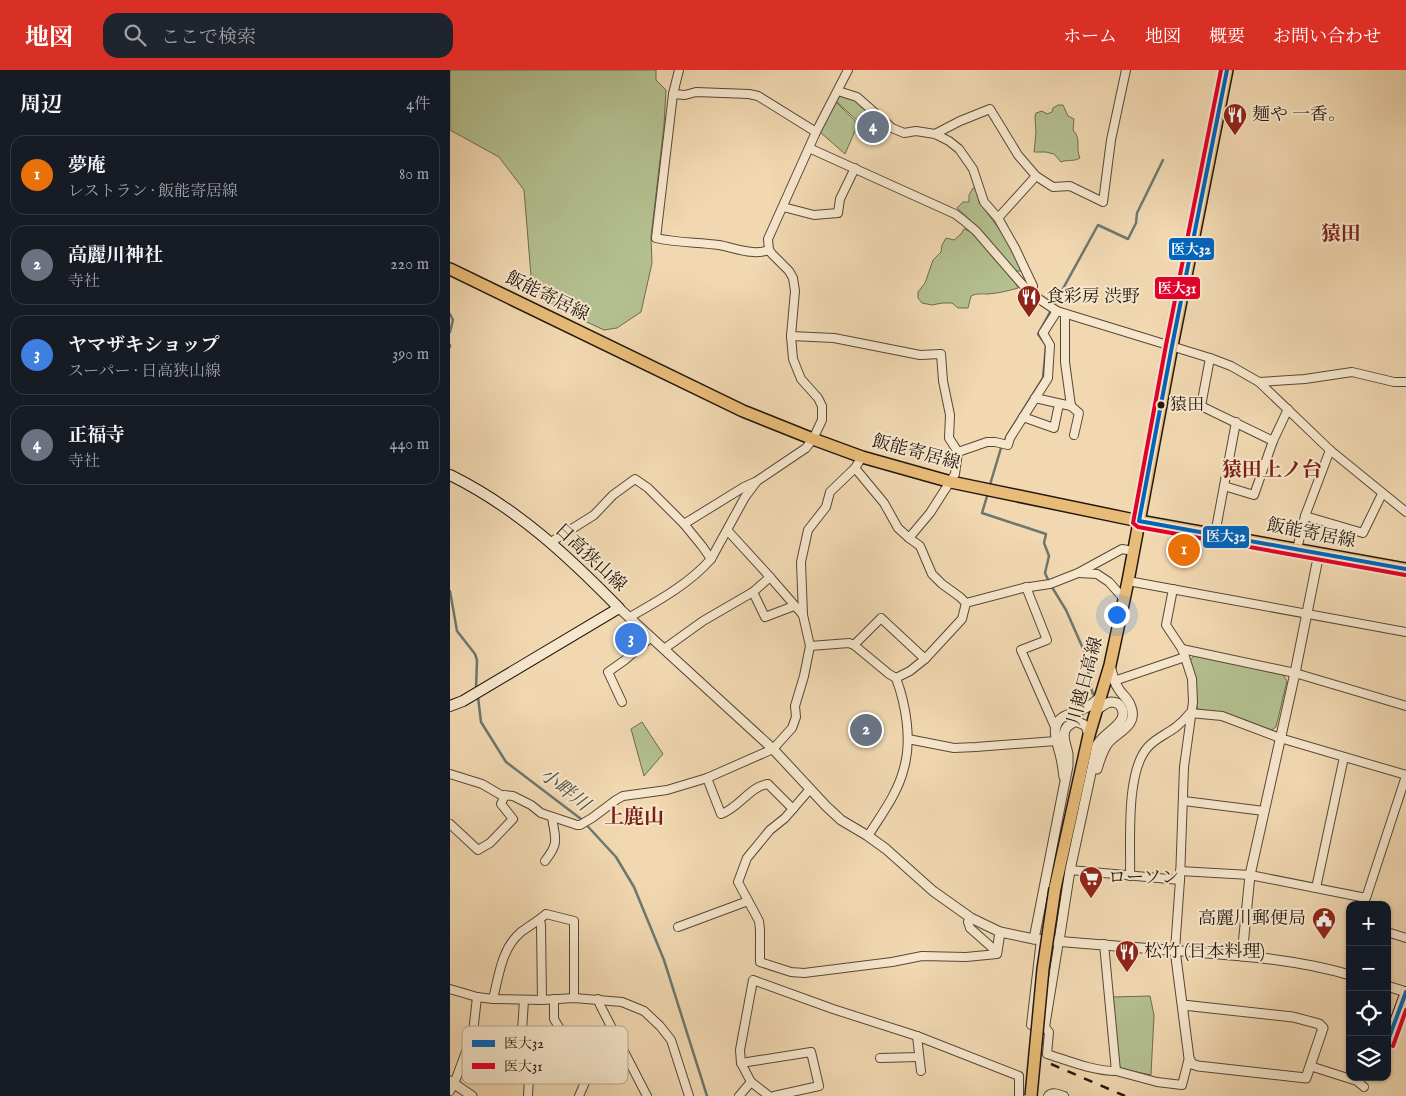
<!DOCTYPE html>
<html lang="ja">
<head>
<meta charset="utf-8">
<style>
	body { margin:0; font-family:"IM FELL English","Noto Serif JP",serif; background:#20242c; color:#f1f3f6 }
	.controls { position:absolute; right:15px; bottom:15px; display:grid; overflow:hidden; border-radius:10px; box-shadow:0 1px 4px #0004 }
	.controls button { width:45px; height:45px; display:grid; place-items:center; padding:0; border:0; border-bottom:1px solid #363941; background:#171b24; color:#f1f3f6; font:25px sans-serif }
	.you { position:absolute; left:666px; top:544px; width:18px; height:18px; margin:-12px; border:4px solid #fff; border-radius:50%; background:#1a73e8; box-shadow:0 0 0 8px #1a73e833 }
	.badge { display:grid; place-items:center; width:32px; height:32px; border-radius:50%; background:#d93025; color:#fff; font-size:16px; font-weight:700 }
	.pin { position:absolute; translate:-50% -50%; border:2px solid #fff; box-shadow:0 1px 5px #0006 }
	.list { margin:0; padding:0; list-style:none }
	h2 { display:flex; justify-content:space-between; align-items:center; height:65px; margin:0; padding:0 20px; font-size:21px }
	h2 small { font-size:16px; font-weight:400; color:#9ea1a6 }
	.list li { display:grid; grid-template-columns:32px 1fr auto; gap:15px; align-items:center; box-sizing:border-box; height:80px; margin:0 10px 10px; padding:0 10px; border:1px solid #363941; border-radius:15px }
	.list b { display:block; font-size:19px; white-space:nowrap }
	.list p { margin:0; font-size:16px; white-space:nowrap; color:#9ea1a6 }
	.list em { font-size:16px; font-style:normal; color:#9ea1a6 }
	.icon { flex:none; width:28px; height:28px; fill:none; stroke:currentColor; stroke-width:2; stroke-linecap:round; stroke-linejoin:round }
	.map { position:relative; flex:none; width:956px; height:1026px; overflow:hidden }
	header { display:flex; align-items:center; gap:30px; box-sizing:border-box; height:70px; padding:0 25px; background:#d93025; color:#fff }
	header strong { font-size:24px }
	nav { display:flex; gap:28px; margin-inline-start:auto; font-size:18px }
	.search { width:350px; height:45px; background:#20242c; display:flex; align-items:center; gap:12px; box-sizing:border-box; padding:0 18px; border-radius:15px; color:#9ea1a6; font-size:19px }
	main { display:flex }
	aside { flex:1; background:#171b24 }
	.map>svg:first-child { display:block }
	.green { fill:#b4c090; stroke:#6c6c50 }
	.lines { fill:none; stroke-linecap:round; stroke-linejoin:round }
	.stream { stroke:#6b7870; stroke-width:2.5 }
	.minor-casing { stroke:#564738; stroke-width:10 }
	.tertiary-casing { stroke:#564738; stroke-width:11 }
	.secondary-casing { stroke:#23170f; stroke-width:12 }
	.primary-casing { stroke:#23170f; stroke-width:14 }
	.minor { stroke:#f6e6cc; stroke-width:8 }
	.tertiary { stroke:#f6e6cc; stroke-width:9 }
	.secondary { stroke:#f6e6cc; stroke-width:10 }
	.primary { stroke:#e8bc78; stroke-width:11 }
	.rail { stroke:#23170f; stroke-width:2.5; stroke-dasharray:9 9; stroke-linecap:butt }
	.primary-bridge-casing { stroke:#23170f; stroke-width:14; stroke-linecap:butt }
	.primary-bridge { stroke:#e8bc78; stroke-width:11 }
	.bus-1-casing { stroke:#f6e6cc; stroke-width:8 }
	.bus-2-casing { stroke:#f6e6cc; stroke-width:8 }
	.bus-1 { stroke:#0065bd; stroke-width:4 }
	.bus-2 { stroke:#e4002b; stroke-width:4 }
	.bus-dot { fill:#23170f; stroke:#f6e6cc; stroke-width:2 }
	.labels { text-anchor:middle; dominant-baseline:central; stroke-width:4; stroke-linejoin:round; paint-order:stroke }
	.bus-label { font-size:17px; fill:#23170f; stroke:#f6e6cc; text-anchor:start }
	.poi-label { font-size:18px; fill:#23170f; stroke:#f6e6cc; text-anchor:start }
	.street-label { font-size:18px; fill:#23170f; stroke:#f6e6cc }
	.water-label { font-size:19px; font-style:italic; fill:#4d5048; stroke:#f6e6cc }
	.quarter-label { font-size:20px; font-weight:bold; fill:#7a1f14; stroke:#f6e6cc }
	.key { fill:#f6e6cc; stroke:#b7a893; stroke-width:1 }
	.key-label { font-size:14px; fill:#23170f }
	.line-badge { stroke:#f6e6cc; stroke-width:2 }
	.badge-label { font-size:14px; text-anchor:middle; font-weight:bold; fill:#fff }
</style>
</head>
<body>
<header>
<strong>地図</strong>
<div class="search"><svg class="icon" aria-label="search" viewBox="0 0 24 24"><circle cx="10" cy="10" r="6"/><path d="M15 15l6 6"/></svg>ここで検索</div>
<nav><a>ホーム</a><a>地図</a><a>概要</a><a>お問い合わせ</a></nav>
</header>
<main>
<aside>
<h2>周辺<small>4件</small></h2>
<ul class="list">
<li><span class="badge" style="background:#e8710a">1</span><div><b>夢庵</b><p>レストラン · 飯能寄居線</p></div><em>80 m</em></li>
<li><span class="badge" style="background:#6b7280">2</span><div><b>高麗川神社</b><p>寺社</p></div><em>220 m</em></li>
<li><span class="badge" style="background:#3f7fe0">3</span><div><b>ヤマザキショップ</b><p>スーパー · 日高狭山線</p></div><em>390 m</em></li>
<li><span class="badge" style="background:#6b7280">4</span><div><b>正福寺</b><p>寺社</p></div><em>440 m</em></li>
</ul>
</aside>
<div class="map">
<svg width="956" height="1026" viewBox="0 0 956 1026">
	<rect width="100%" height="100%" fill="#f1d8b1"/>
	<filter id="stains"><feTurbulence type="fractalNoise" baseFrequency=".004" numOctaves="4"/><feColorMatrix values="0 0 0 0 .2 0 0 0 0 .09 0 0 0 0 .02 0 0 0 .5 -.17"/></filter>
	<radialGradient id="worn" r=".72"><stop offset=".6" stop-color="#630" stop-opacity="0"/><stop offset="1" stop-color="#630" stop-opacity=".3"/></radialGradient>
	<g class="green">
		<polygon points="0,0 206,0 206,10 216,20 214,55 201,167 202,193 191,242 167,258 154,260 105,237 100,232 82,218 74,120 49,87 0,60"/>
		<polygon points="390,26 404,29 418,41 410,53 386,31"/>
		<polygon points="386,32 408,54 395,84 370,62"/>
		<path d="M608 35H613L618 46 624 49 623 60C632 70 625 77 630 88 624 92 618 89 611 92L604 84 596 82H584L586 63 585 47 586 43 592 41 597 44 602 42 603 38Z"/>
		<path d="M523 118 528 119 529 132 553 164 562 179 571 201H566C545 181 529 157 507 138L513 132H519V125Z"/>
		<path d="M514 159C529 163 535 179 545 190 553 199 564 206 568 218 558 221 549 223 538 224 532 224 527 223 521 226L518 238H508L502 233H492L482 235 472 233 468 228V222L475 213 483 190 491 182 492 175 496 168 504 170 511 164Z"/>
		<polygon points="745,585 833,605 837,611 826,657 820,661 774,643 749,640 746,635 747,632 745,606 740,590"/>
		<polygon points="192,652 213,684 194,706 181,659"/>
		<polygon points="700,926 704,945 701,1005 672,999 669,995 662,927"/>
	</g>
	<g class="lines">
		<g class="stream">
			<polyline points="0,244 3,250 0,262"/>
			<polyline points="0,275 0,277"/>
			<polyline points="539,418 551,378 558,364 593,308 596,275 588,264 648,155 678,169 686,153 687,143 713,90"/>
			<polyline points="538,423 532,443 596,464 594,473 599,486 595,503 600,514 616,540 635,583 641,618 643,624"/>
			<polyline points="0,521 7,561 25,584 27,590 26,619"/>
			<polyline points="28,627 31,652 56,692 131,749 166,787 184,817 214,890 257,1026"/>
		</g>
		<g class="minor-casing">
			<g id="minor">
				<path d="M229 0 223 24 206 168C227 173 248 172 269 175 285 178 303 186 319 180"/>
				<polyline points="388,21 407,27 442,58 454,63 466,61 485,64 499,71 509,79 523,99 534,132 548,148 565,178 583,216 583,225"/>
				<polyline points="223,24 235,25 246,22 299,24 308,26 366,62"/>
				<polyline points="485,64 510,51 540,39 568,85 586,106 603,117 620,116 653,132 661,70 676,0"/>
				<polyline points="359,78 505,144 513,150 526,161 571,213 583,225 607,241 760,288 781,296 809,312 855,309 902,302 944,312 956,312"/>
				<polyline points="333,137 364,145 388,143 390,129 405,98"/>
				<polyline points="548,148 586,106"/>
				<polyline points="615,244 615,292 621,336"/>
				<polyline points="341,266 384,268 470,285 491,284 493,311 500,345 499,368 508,382 505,404 480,443 459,468"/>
				<polyline points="760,288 751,336 823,371"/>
				<polyline points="809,312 880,380 956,442"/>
				<polyline points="585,328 621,336 629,343 624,365"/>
				<polyline points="573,347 604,358 609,334"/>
				<polyline points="508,382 537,372 545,372 558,375 560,368 598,308 600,275 593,263 607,241"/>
				<polyline points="774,416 804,425 823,371 838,339"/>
				<polyline points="855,446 913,463 932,424"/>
				<polyline points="234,454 252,476 261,489"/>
				<polyline points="765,464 786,352"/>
				<polyline points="101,472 144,445 163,425 185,409 198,418 234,454 294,417 305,412"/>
				<polyline points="847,479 855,446 880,380"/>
				<polyline points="629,503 647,504 659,512 674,529"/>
				<polyline points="678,511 956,562"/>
				<polyline points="576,517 597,570 571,580 605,657"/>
				<polyline points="723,519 716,555 732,579 735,587 742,609 743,632 734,697 730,810 725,880"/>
				<polyline points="303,522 315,547 344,536"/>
				<polyline points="516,533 573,518 600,514 628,503 672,479 683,481"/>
				<polyline points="353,545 351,492 358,460 376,437 380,422 405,398 412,387"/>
				<path d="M180 547C208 531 239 514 261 489L295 427 307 411 356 378 363 369 372 350V336L368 328 351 309 343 289 341 266 345 221 343 208 339 201 322 184 319 180 318 169 366 62 398 0"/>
				<polyline points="404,575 431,548 475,589"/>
				<polyline points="360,576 399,573 404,575 439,604 446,608 460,601 475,589 512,549 516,533 510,527 492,514 482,504 470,476 459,468 448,458 434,433 405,398"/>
				<polyline points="214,579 253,551 303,522 320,507"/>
				<polyline points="732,579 845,603 956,636"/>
				<polyline points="664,611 735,587"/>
				<polyline points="172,632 158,602 175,590 201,567"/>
				<polyline points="458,669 504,678 526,677 606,671"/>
				<polyline points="0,704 32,714 51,725 63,726 81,735 91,743 127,755 130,755 142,748 166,730 173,726 217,720 257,708 323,679 342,658 346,647 345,636 354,606 360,576 353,545 320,507 278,461"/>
				<path d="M257 708 271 744C289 738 300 716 318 714L343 739"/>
				<polyline points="360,719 335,748 320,760 297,788 288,812 309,851 310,860 310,892 341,902 354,903 442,892 472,886 516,887 547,884 547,882 520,858 518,852 521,848"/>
				<polyline points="734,731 814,741"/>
				<polyline points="0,754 28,780 40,773 63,749 51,734 55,725"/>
				<path d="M418 766C431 745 448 723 454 698 462 670 456 635 446 608"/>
				<path d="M95 791C110 772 105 769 102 747"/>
				<polyline points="620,800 730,810"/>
				<polyline points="730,801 800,805 916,828 956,706"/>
				<path d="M680 806C681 773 675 702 698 677 706 668 717 664 726 657 731 653 736 648 740 643L772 646 830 668 956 705"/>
				<polyline points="866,818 894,687"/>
				<polyline points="90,850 91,855 92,930"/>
				<polyline points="228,857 298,831"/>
				<polyline points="937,862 956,868"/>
				<path d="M609 871 595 957 599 962 597 984C619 991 643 1001 666 1001"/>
				<polyline points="654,874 666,1001 707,1012 732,1015 739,988"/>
				<polyline points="0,919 27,927 43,929 92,930 124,928 172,932 194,941 210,956 221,970 239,1026"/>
				<path d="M43 929C49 906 51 879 71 862 79 856 88 851 96 844L124 851V928"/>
				<polyline points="104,929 104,949 136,1002 136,1010 129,1026"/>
				<polyline points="148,929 150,935 197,1026"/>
				<polyline points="74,930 72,961 74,988 79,1006 78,1026"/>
				<polyline points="590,956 581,955 591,869"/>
				<polyline points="467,966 471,1001"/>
				<polyline points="430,988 469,987"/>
				<polyline points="291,993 361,982 369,1016 324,1026"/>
				<polyline points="860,996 907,1011 914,1017"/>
				<polyline points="0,1021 4,1014 23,963 27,927"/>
				<polyline points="289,1026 301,1012"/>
				<polyline points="319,1026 301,1012 291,993 290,980 303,910 383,939 467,966 569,1006 569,1026"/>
				<path d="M598 1026C602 1021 609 1024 614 1026"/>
			</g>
		</g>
		<g class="tertiary-casing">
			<g id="tertiary">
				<path d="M169 538 323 679 376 736 391 750 418 766 436 779 483 821 521 848 550 862 584 869C637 874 691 878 745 882 797 886 849 890 900 905"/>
				<path d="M647 699C650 690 652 681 658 673 668 661 688 656 681 637 679 630 674 626 670 621 664 613 662 604 660 595"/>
				<path d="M614 707C613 699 612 691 610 684 606 668 598 651 620 644 635 639 638 638 650 627"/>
				<path d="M584 869 618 696C618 692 618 688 618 684 616 674 609 660 621 654 626 650 631 653 636 656L639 665"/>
				<path d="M609 871 620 800 647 675C653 663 681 652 671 637 669 633 665 632 661 632 655 633 651 637 647 640"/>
				<polyline points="725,880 739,988 742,994 748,996 856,1008 873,958 869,954 843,947 733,935"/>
				<polyline points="547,882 550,862"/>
				<polyline points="792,886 800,805 845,603 869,483"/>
				<polyline points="937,916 956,922"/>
				<polyline points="0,1011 22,1026"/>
			</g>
		</g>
		<g class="secondary-casing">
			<g id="secondary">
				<path d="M0 405C67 438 118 486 169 538L13 631 0 636"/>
				<polyline points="937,974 956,922"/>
			</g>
		</g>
		<g class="primary-casing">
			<g id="primary">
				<polyline points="0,199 293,341 363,369 412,387 501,412 689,451 956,499"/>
				<polyline points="605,818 639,665 660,595 678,511 722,276 777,0"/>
			</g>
		</g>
		<use href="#minor" class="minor"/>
		<use href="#tertiary" class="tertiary"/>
		<use href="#secondary" class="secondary"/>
		<use href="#primary" class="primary"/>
		<polyline class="rail" points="601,994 675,1026"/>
		<g class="primary-bridge-casing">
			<polyline id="primary-bridge" points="581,1026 593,899 605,818"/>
		</g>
		<use href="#primary-bridge" class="primary-bridge"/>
		<g class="bus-1-casing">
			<g id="bus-1">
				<polyline points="777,0 722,276 689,451 956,499"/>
				<polyline points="937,973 956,922"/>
			</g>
		</g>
		<g class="bus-2-casing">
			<g id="bus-2">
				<polyline points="771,0 716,275 683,453 688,457 955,505"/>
				<polyline points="943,976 956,940"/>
			</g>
		</g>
		<use href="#bus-1" class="bus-1"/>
		<use href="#bus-2" class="bus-2"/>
	</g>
	<defs>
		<g id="restaurant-pin" transform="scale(1.25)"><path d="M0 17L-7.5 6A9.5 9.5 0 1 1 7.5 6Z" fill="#8f2418" stroke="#f6e6cc"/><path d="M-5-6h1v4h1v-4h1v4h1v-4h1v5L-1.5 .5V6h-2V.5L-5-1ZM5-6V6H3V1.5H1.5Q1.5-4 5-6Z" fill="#fff"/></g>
		<g id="supermarket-pin" transform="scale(1.25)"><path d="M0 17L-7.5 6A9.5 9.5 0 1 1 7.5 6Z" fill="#8f2418" stroke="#f6e6cc"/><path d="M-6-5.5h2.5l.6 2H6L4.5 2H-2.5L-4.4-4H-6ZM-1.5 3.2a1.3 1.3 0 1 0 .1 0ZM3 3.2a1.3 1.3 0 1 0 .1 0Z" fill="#fff"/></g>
		<g id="civic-pin" transform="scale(1.25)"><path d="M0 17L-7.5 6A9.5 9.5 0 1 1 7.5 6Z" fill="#8f2418" stroke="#f6e6cc"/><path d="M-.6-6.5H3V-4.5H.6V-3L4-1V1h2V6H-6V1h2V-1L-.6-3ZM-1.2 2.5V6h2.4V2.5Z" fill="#fff"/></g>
	</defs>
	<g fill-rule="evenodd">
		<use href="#restaurant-pin" x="785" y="45"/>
		<use href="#restaurant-pin" x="579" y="227"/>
		<use href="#supermarket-pin" x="641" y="808"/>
		<use href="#civic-pin" x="874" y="849"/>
		<use href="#restaurant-pin" x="677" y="882"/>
	</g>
	<circle class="bus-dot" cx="711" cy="335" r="4.5"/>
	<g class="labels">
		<g class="bus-label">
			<text x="720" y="335">猿田</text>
		</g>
		<g class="poi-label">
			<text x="802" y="45">麺や 一香。</text>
			<text x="596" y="227">食彩房 渋野</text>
			<text x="658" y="808">ローソン</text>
			<text x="856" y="849" text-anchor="end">高麗川郵便局</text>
			<text x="694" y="882">松竹 (日本料理)</text>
		</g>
		<g class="street-label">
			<text transform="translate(97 227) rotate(26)">飯能寄居線</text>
			<text transform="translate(466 383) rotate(15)">飯能寄居線</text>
			<text transform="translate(861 464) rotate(11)">飯能寄居線</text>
			<text transform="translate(140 488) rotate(43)">日高狭山線</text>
			<text transform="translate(636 611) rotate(-75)">川越日高線</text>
		</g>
		<g class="water-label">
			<text transform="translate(114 720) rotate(38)">小畔川</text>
		</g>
		<g class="quarter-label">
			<text x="891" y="164">猿田</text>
			<text x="822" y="400">猿田上ノ台</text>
			<text x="184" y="747">上鹿山</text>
		</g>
	</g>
	<rect x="12" y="956" width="166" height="58" rx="8" class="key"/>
	<rect x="22" y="970" width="23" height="7" fill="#0065bd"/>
	<rect x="22" y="993" width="23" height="6" fill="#e4002b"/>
	<g class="key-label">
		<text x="54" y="978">医大32</text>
		<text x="54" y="1001">医大31</text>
	</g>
	<g class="line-badge">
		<rect x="718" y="167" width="47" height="24" rx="5" fill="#0065bd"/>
		<rect x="704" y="206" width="47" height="24" rx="5" fill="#e4002b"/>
		<rect x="752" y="455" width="48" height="24" rx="5" fill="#0065bd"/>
	</g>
	<g class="badge-label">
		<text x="741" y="184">医大32</text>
		<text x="727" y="223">医大31</text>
		<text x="776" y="471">医大32</text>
	</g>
	<rect width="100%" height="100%" filter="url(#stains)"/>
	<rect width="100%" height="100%" fill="url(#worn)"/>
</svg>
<div class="controls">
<button>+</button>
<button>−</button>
<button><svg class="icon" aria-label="locate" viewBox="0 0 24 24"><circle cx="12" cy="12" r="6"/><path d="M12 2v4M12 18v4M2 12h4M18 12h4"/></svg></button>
<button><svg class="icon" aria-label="layers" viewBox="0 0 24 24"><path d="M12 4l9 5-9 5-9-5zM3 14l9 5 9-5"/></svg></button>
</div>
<div class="you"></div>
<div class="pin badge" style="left:734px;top:480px;background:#e8710a">1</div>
<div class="pin badge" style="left:416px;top:660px;background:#6b7280">2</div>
<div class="pin badge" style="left:181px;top:569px;background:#3f7fe0">3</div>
<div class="pin badge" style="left:423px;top:57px;background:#6b7280">4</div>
</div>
</main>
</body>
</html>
